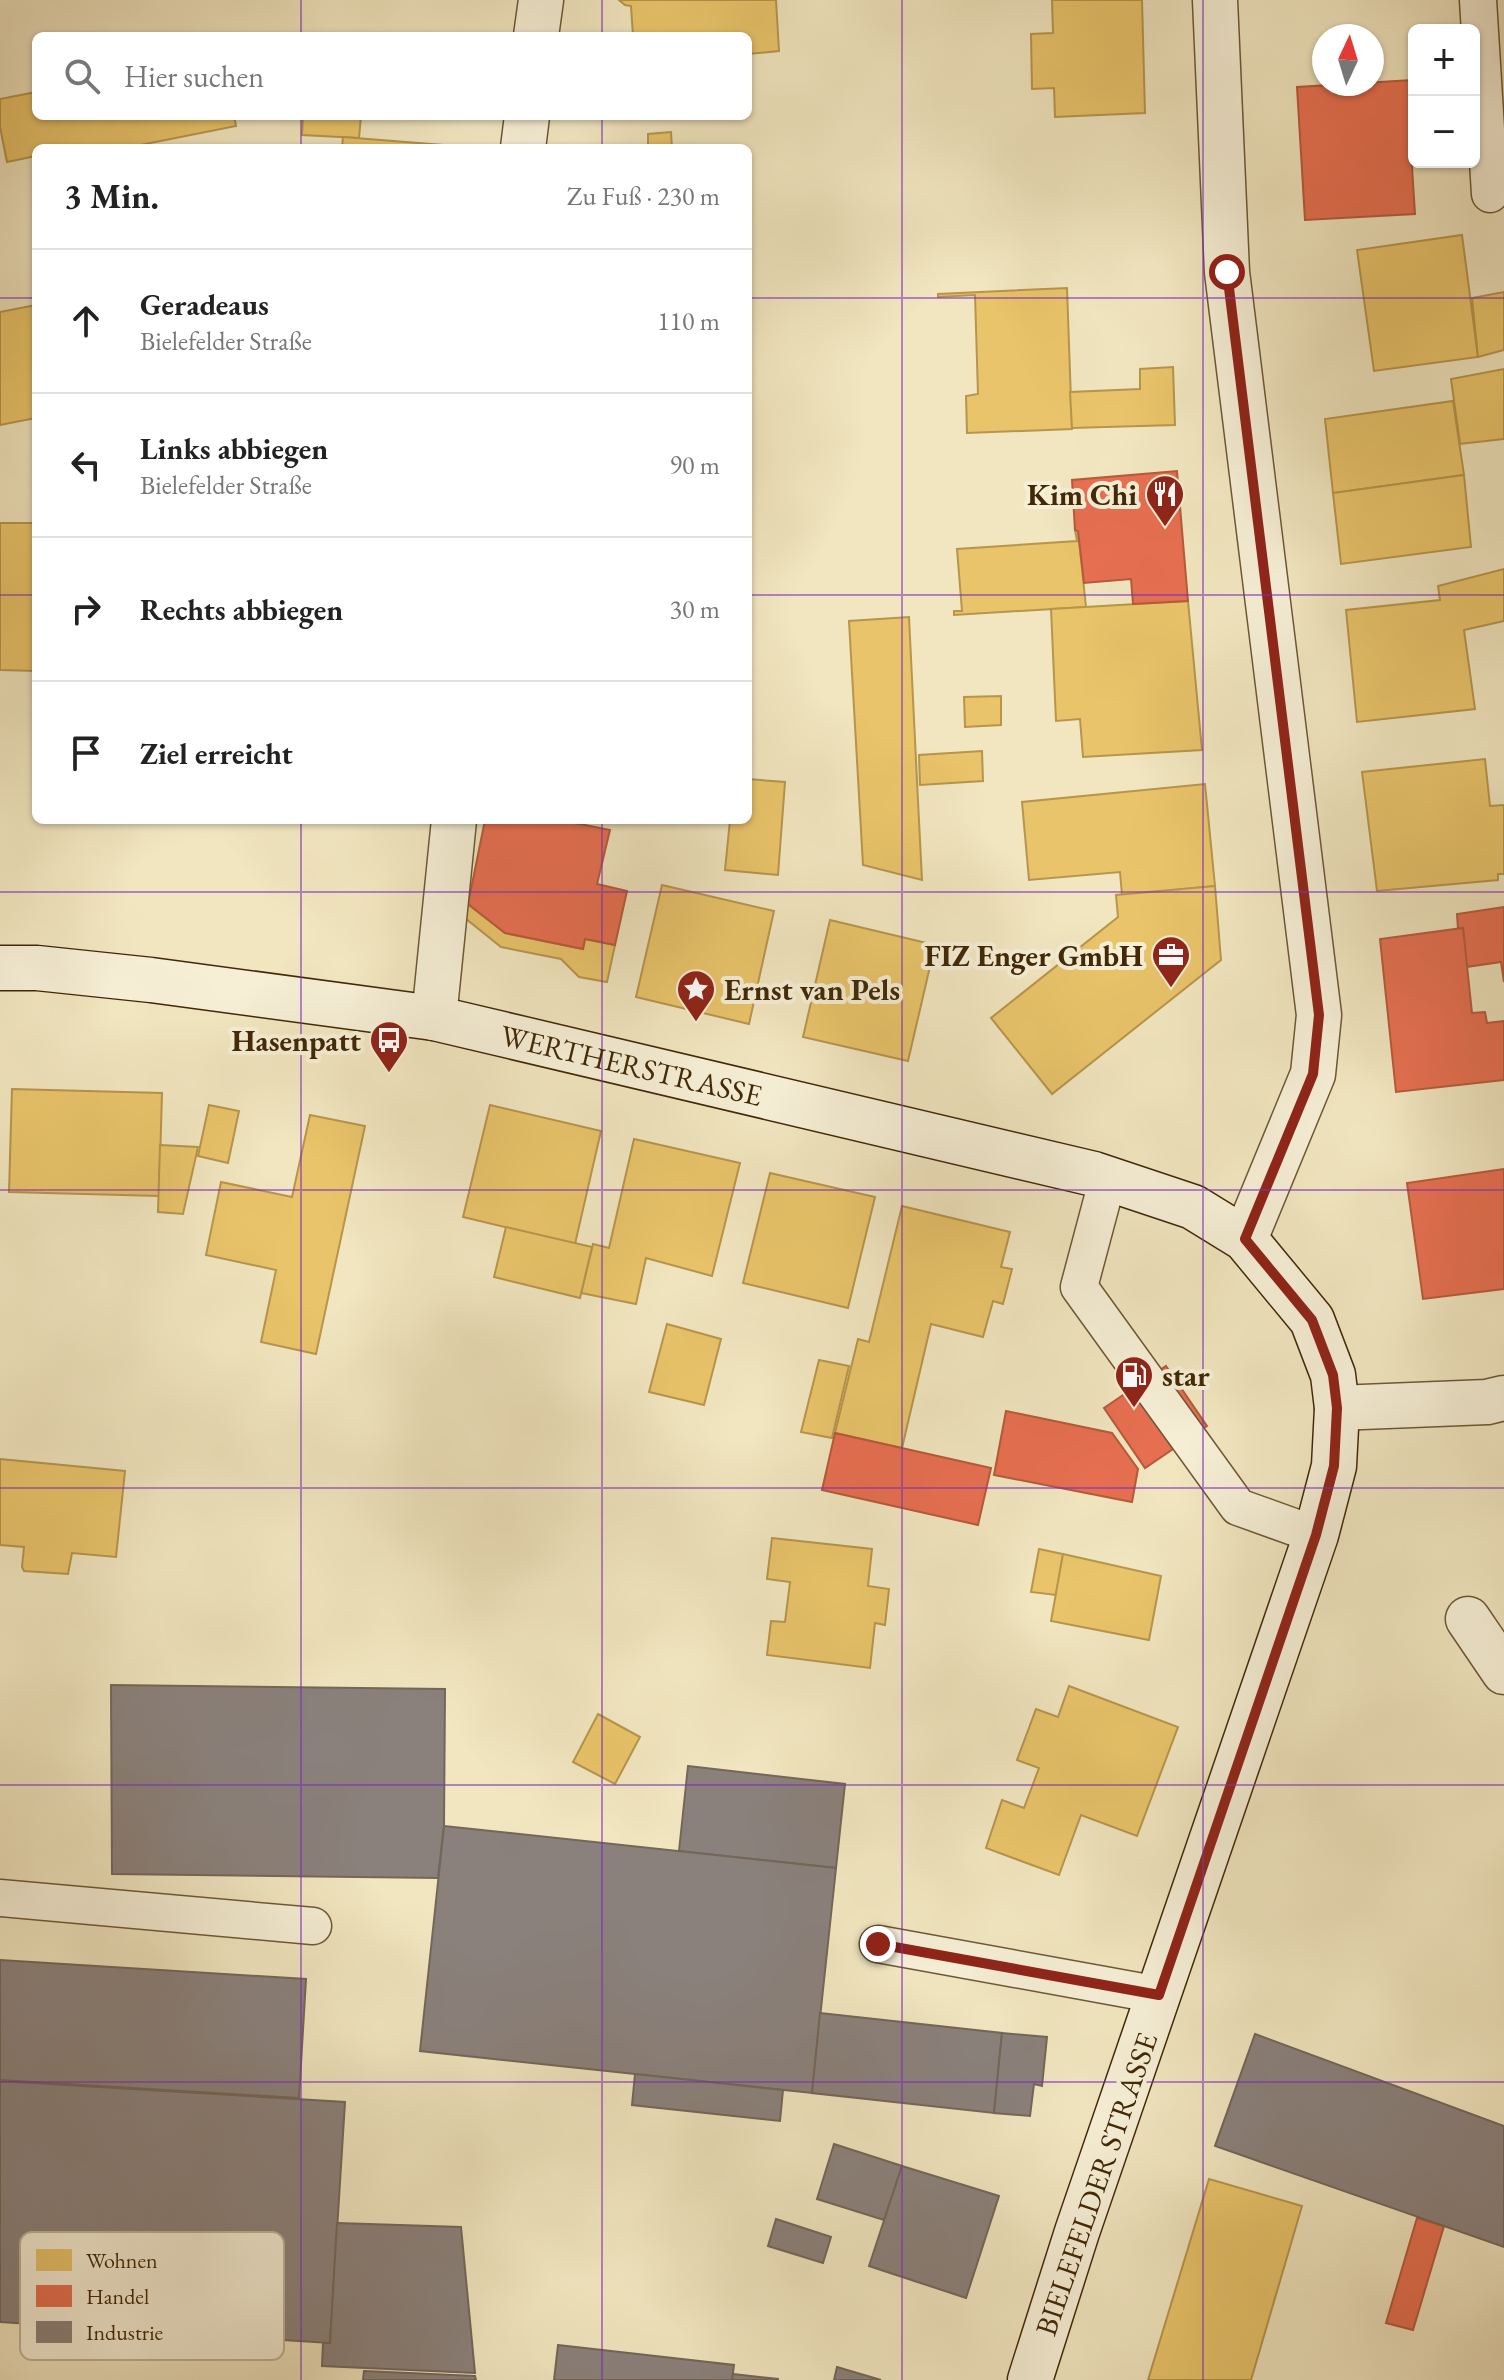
<!DOCTYPE html>
<html lang="de">
<head>
<meta charset="utf-8">
<style>
	body { margin:0; font-family:"EB Garamond",serif; background:#f2f2f2; color:#222 }
	.controls { position:absolute; right:24px; top:24px; display:grid; overflow:hidden; border-radius:12px; box-shadow:0 2px 6px #0004 }
	.controls button { width:72px; height:72px; display:grid; place-items:center; padding:0; border:0; border-bottom:2px solid #e0e0e0; background:#fff; color:#222; font:40px sans-serif }
	.compass { position:absolute; left:1312px; top:24px; width:72px; height:72px; border-radius:50%; background:#fff; box-shadow:0 2px 6px #0004; rotate:4deg }
	.stop { position:absolute; width:24px; height:24px; margin:-18px; border:6px solid #8f2418; border-radius:50%; background:#fff }
	.stop.end { background:#8f2418; border-color:#fff; box-shadow:0 2px 8px #0008 }
	.list { margin:0; padding:0; list-style:none }
	h2 { display:flex; justify-content:space-between; align-items:center; height:104px; margin:0; padding:0 32px; font-size:34px }
	h2 small { font-size:26px; font-weight:400; color:#767676 }
	.list li { display:grid; grid-template-columns:52px 1fr auto; gap:24px; align-items:center; box-sizing:border-box; height:144px; padding:0 32px; border-top:2px solid #e0e0e0 }
	.list b { display:block; font-size:30px; white-space:nowrap }
	.list p { margin:0; font-size:26px; white-space:nowrap; color:#767676 }
	.list em { font-size:26px; font-style:normal; color:#767676 }
	.icon { flex:none; width:44px; height:44px; fill:none; stroke:currentColor; stroke-width:2; stroke-linecap:round; stroke-linejoin:round }
	.map { position:relative; flex:none; width:1504px; height:2380px; overflow:hidden }
	.search { position:absolute; background:#fff; box-shadow:0 2px 6px #0004; left:32px; top:32px; width:720px; height:88px; display:flex; align-items:center; gap:20px; box-sizing:border-box; padding:0 28px; border-radius:12px; color:#767676; font-size:30px }
	.panel { position:absolute; background:#fff; box-shadow:0 2px 6px #0004; left:32px; top:144px; width:720px; height:680px; border-radius:12px }
	.map>svg:first-child { display:block }
	.homes { fill:#e9c46a; stroke:#b7954c; stroke-width:2 }
	.shops { fill:#e76f51; stroke:#b55a3a; stroke-width:2 }
	.industry { fill:#8a817c; stroke:#746659; stroke-width:2 }
	.lines { fill:none; stroke-linecap:round; stroke-linejoin:round }
	.service-casing { stroke:#6d5834; stroke-width:39 }
	.minor-casing { stroke:#6d5834; stroke-width:47 }
	.secondary-casing { stroke:#412806; stroke-width:47 }
	.service { stroke:#f6efd6; stroke-width:36 }
	.minor { stroke:#f6efd6; stroke-width:44 }
	.secondary { stroke:#f6efd6; stroke-width:44 }
	.route { stroke:#8f2418; stroke-width:10 }
	.grid { fill:none; stroke:#7b2cbf; stroke-width:2; stroke-opacity:0.55 }
	.labels { text-anchor:middle; dominant-baseline:central; stroke-width:8; stroke-linejoin:round; paint-order:stroke }
	.poi-label { font-size:30px; font-weight:bold; fill:#412806; stroke:#f6efd6; text-anchor:end }
	.street-label { font-size:30px; fill:#412806; stroke:#f6efd6 }
	.key { fill:#f6efd6; stroke:#c0b398; stroke-width:2 }
	.key-label { font-size:22px; fill:#412806 }
</style>
</head>
<body>
<div class="map">
<svg width="1504" height="2380" viewBox="0 0 1504 2380">
	<rect width="100%" height="100%" fill="#f1e6c0"/>
	<filter id="stains"><feTurbulence type="fractalNoise" baseFrequency=".0025" numOctaves="4"/><feColorMatrix values="0 0 0 0 .2 0 0 0 0 .09 0 0 0 0 .02 0 0 0 .5 -.17"/></filter>
	<radialGradient id="worn" r=".72"><stop offset=".6" stop-color="#630" stop-opacity="0"/><stop offset="1" stop-color="#630" stop-opacity=".3"/></radialGradient>
	<g class="homes">
		<polygon points="619,0 776,0 779,51 748,54 748,36 633,36 631,6 625,5"/>
		<polygon points="1052,0 1142,0 1145,113 1055,117 1054,88 1032,89 1031,34 1053,33"/>
		<polygon points="36,92 36,116 234,116 236,126 135,146 135,148 36,148 36,156 7,162 0,127 0,99"/>
		<polygon points="303,116 361,116 359,138 302,135"/>
		<polygon points="671,132 672,148 648,148 648,134"/>
		<polygon points="343,137 443,145 443,148 342,148"/>
		<polygon points="1462,235 1478,357 1374,371 1357,250"/>
		<polygon points="1067,288 1072,429 967,433 966,396 978,394 975,295 938,297 938,294"/>
		<polygon points="1504,292 1504,350 1478,357 1472,298"/>
		<polygon points="36,305 36,418 0,425 0,312"/>
		<polygon points="1173,367 1175,425 1072,428 1070,392 1140,389 1140,369"/>
		<polygon points="1504,369 1504,439 1460,444 1451,379"/>
		<polygon points="1453,401 1464,475 1333,493 1325,419"/>
		<polygon points="1464,475 1471,547 1341,564 1333,493"/>
		<polygon points="0,523 36,523 36,671 0,670"/>
		<polygon points="1075,530 1078,531 1086,607 954,615 954,611 962,611 957,549 1077,541"/>
		<polygon points="1504,569 1504,621 1464,630 1475,709 1357,722 1346,610 1440,600 1438,586"/>
		<polygon points="1188,601 1202,750 1083,757 1080,719 1056,721 1051,609"/>
		<polygon points="909,617 917,781 922,880 863,865 849,621"/>
		<polygon points="1001,696 1001,725 965,727 964,697"/>
		<polygon points="982,751 983,781 920,785 919,755"/>
		<polygon points="1485,759 1490,806 1504,805 1504,874 1498,874 1498,880 1377,891 1362,772"/>
		<polygon points="748,779 785,782 778,875 725,870 730,820 748,820"/>
		<polygon points="1205,784 1215,886 1122,895 1120,872 1029,880 1022,802"/>
		<polygon points="662,885 774,911 749,1024 636,997"/>
		<polygon points="1215,886 1221,960 1052,1094 991,1018 1118,917 1116,895"/>
		<polygon points="468,904 505,933 583,949 585,939 615,945 607,982 579,977 561,959 501,947 465,918"/>
		<polygon points="830,920 935,945 908,1061 803,1037"/>
		<polygon points="12,1089 162,1093 159,1196 9,1192"/>
		<polygon points="209,1105 239,1111 228,1163 198,1156"/>
		<polygon points="490,1105 601,1131 575,1244 463,1217"/>
		<polygon points="310,1115 365,1126 316,1354 261,1342 276,1270 206,1255 221,1182 292,1197"/>
		<polygon points="634,1139 740,1163 712,1276 646,1258 636,1304 581,1293 593,1244 609,1248"/>
		<polygon points="160,1145 198,1147 183,1214 158,1212"/>
		<polygon points="770,1173 875,1197 848,1308 743,1283"/>
		<polygon points="902,1206 1010,1232 1001,1267 1012,1269 1003,1304 993,1301 983,1337 931,1324 902,1448 835,1433 858,1339 869,1342"/>
		<polygon points="506,1227 592,1247 580,1298 494,1277"/>
		<polygon points="667,1324 721,1339 704,1405 649,1392"/>
		<polygon points="819,1360 849,1366 832,1438 801,1432"/>
		<polygon points="0,1459 125,1471 116,1557 72,1553 68,1574 24,1571 22,1567 24,1547 0,1545"/>
		<polygon points="772,1538 872,1549 868,1586 889,1589 885,1625 875,1623 870,1668 767,1655 771,1621 785,1622 790,1582 767,1579"/>
		<polygon points="1039,1549 1063,1554 1056,1595 1031,1592"/>
		<polygon points="1063,1554 1161,1576 1149,1640 1051,1621"/>
		<polygon points="1069,1686 1178,1727 1137,1836 1081,1815 1059,1875 986,1848 1002,1800 1024,1808 1039,1768 1017,1760 1036,1709 1058,1717"/>
		<polygon points="598,1714 640,1737 615,1784 573,1762"/>
		<polygon points="1209,2179 1302,2206 1251,2380 1148,2380"/>
	</g>
	<g class="shops">
		<polygon points="1412,80 1414,150 1411,151 1415,214 1305,220 1297,87"/>
		<polygon points="1177,471 1188,601 1133,604 1131,579 1084,583 1078,531 1075,530 1072,480"/>
		<polygon points="485,820 571,820 570,822 610,830 597,884 627,891 615,945 585,939 583,949 505,933 468,904"/>
		<polygon points="1504,907 1504,982 1501,962 1466,967 1463,928 1458,929 1457,914"/>
		<polygon points="1463,928 1472,1013 1485,1012 1487,1023 1504,1021 1504,1080 1396,1092 1380,939"/>
		<polygon points="1504,1169 1504,1289 1423,1299 1407,1183"/>
		<polygon points="1166,1366 1207,1426 1145,1468 1104,1408"/>
		<polygon points="1006,1411 1112,1433 1138,1469 1132,1502 994,1475"/>
		<polygon points="835,1433 991,1468 978,1525 822,1490"/>
		<polygon points="1417,2218 1444,2226 1413,2330 1386,2323"/>
	</g>
	<g class="industry">
		<polygon points="111,1685 445,1689 444,1826 438,1878 112,1874"/>
		<polygon points="688,1766 845,1784 836,1868 679,1851"/>
		<polygon points="444,1826 836,1868 812,2093 420,2051"/>
		<polygon points="0,1960 306,1979 299,2098 0,2080"/>
		<polygon points="820,2013 1002,2033 994,2113 812,2093"/>
		<polygon points="1002,2033 1047,2037 1042,2086 1034,2084 1030,2116 994,2113"/>
		<polygon points="1255,2034 1504,2126 1504,2247 1215,2146"/>
		<polygon points="635,2074 783,2090 780,2121 632,2105"/>
		<polygon points="0,2081 345,2102 330,2343 0,2322"/>
		<polygon points="834,2144 902,2166 884,2220 817,2199"/>
		<polygon points="902,2166 999,2196 966,2298 869,2266"/>
		<polygon points="776,2219 831,2237 823,2263 768,2246"/>
		<polygon points="337,2223 461,2227 475,2373 322,2366 323,2343 330,2343"/>
		<polygon points="558,2345 734,2365 732,2380 554,2380"/>
		<polygon points="837,2367 881,2380 834,2380"/>
		<polygon points="364,2371 475,2376 476,2380 363,2380"/>
		<polygon points="733,2374 778,2379 778,2380 732,2380"/>
	</g>
	<g class="lines">
		<g class="service-casing">
			<g id="service">
				<polyline points="1478,0 1490,194"/>
				<polyline points="1108,1178 1079,1287 1238,1507 1316,1535"/>
				<polyline points="0,1898 313,1926"/>
				<polyline points="878,1944 1159,1995"/>
			</g>
		</g>
		<g class="minor-casing">
			<g id="minor">
				<polyline points="1215,0 1227,272 1319,1015 1313,1074 1245,1239"/>
				<polyline points="536,36 541,0"/>
				<polyline points="523,148 527,116"/>
				<polyline points="434,1018 454,820"/>
				<polyline points="1337,1408 1487,1402 1504,1398"/>
				<polyline points="1468,1619 1504,1672"/>
			</g>
		</g>
		<g class="secondary-casing">
			<g id="secondary">
				<path id="s1" d="M0 968H37L151 980 434 1018 1094 1174 1193 1207 1245 1239 1312 1320 1333 1375 1337 1408 1334 1466 1316 1535 1077 2232 1030 2380"/>
			</g>
		</g>
		<use href="#service" class="service"/>
		<use href="#minor" class="minor"/>
		<use href="#secondary" class="secondary"/>
	</g>
	<g class="lines">
		<polyline class="route" points="878,1944 1159,1995 1316,1535 1334,1466 1337,1408 1333,1375 1312,1320 1245,1239 1313,1074 1319,1015 1227,272"/>
	</g>
	<path class="grid" d="M301 0V36M602 0V36M902 0V2380M1203 0V2380M301 116V148M602 116V148M0 298H36M748 298H1504M0 595H36M748 595H1504M301 820V2380M602 820V2380M0 892H1504M0 1190H1504M0 1488H1504M0 1785H1504M0 2082H1504"/>
	<defs>
		<g id="restaurant-pin" transform="scale(2)"><path d="M0 17L-7.5 6A9.5 9.5 0 1 1 7.5 6Z" fill="#8f2418" stroke="#f6efd6"/><path d="M-5-6h1v4h1v-4h1v4h1v-4h1v5L-1.5 .5V6h-2V.5L-5-1ZM5-6V6H3V1.5H1.5Q1.5-4 5-6Z" fill="#fff"/></g>
		<g id="office-pin" transform="scale(2)"><path d="M0 17L-7.5 6A9.5 9.5 0 1 1 7.5 6Z" fill="#8f2418" stroke="#f6efd6"/><path d="M-6-3h4V-5.5h4V-3h4V5H-6ZM-1-4.5V-3h2v-1.5ZM-6 0V1H6V0Z" fill="#fff"/></g>
		<g id="sight-pin" transform="scale(2)"><path d="M0 17L-7.5 6A9.5 9.5 0 1 1 7.5 6Z" fill="#8f2418" stroke="#f6efd6"/><path d="M0-6L1.8-2.2L6-1.7L2.9 1.2L3.7 5.4L0 3.3L-3.7 5.4L-2.9 1.2L-6-1.7L-1.8-2.2Z" fill="#fff"/></g>
		<g id="bus-pin" transform="scale(2)"><path d="M0 17L-7.5 6A9.5 9.5 0 1 1 7.5 6Z" fill="#8f2418" stroke="#f6efd6"/><path d="M-5-6H5V4H4V6H2V4H-2V6H-4V4H-5ZM-3.5-4V0h7V-4ZM-3.5 1.2v1.5H-2V1.2ZM2 1.2v1.5H3.5V1.2Z" fill="#fff"/></g>
		<g id="fuel-pin" transform="scale(2)"><path d="M0 17L-7.5 6A9.5 9.5 0 1 1 7.5 6Z" fill="#8f2418" stroke="#f6efd6"/><path d="M-5.5-6h7V0h2V4h1.3V-2.5L3-4.5l.8-.8L6-3V5H2.5V1h-1V6h-7ZM-4.2-4.7v3.2H.2V-4.7Z" fill="#fff"/></g>
	</defs>
	<g fill-rule="evenodd">
		<use href="#restaurant-pin" x="1165" y="494"/>
		<use href="#office-pin" x="1171" y="955"/>
		<use href="#sight-pin" x="696" y="989"/>
		<use href="#bus-pin" x="389" y="1040"/>
		<use href="#fuel-pin" x="1134" y="1375"/>
	</g>
	<g class="labels">
		<g class="poi-label">
			<text x="1137" y="494">Kim Chi</text>
			<text x="1143" y="955">FIZ Enger GmbH</text>
			<text x="724" y="989" text-anchor="start">Ernst van Pels</text>
			<text x="361" y="1040">Hasenpatt</text>
			<text x="1162" y="1375" text-anchor="start">star</text>
		</g>
		<g class="street-label">
			<text stroke="none"><textPath href="#s1" startOffset="640">WERTHERSTRASSE</textPath></text>
			<text transform="translate(1096 2184) rotate(-71)">BIELEFELDER STRASSE</text>
		</g>
	</g>
	<rect x="20" y="2232" width="264" height="128" rx="12" class="key"/>
	<rect x="36" y="2249" width="36" height="22" fill="#e9c46a"/>
	<rect x="36" y="2285" width="36" height="22" fill="#e76f51"/>
	<rect x="36" y="2321" width="36" height="22" fill="#8a817c"/>
	<g class="key-label">
		<text x="86" y="2268">Wohnen</text>
		<text x="86" y="2304">Handel</text>
		<text x="86" y="2340">Industrie</text>
	</g>
	<rect width="100%" height="100%" filter="url(#stains)"/>
	<rect width="100%" height="100%" fill="url(#worn)"/>
</svg>
<div class="controls">
<button>+</button>
<button>−</button>
</div>
<svg class="compass" viewBox="-18 -18 36 36"><path d="M0-13l5 13h-10z" fill="#e53935"/><path d="M0 13l5-13h-10z" fill="#767676"/></svg>
<div class="stop" style="left:1227px;top:272px"></div>
<div class="stop end" style="left:878px;top:1944px"></div>
<div class="search"><svg class="icon" aria-label="search" viewBox="0 0 24 24"><circle cx="10" cy="10" r="6"/><path d="M15 15l6 6"/></svg>Hier suchen</div>
<section class="panel">
<h2>3 Min.<small>Zu Fuß · 230 m</small></h2>
<ul class="list">
<li><svg class="icon" aria-label="ahead" viewBox="0 0 24 24"><path d="M12 20V5M6 11l6-6 6 6"/></svg><div><b>Geradeaus</b><p>Bielefelder Straße</p></div><em>110 m</em></li>
<li><svg class="icon" aria-label="left" viewBox="0 0 24 24"><path d="M17 20v-9H6M10 6l-5 5 5 5"/></svg><div><b>Links abbiegen</b><p>Bielefelder Straße</p></div><em>90 m</em></li>
<li><svg class="icon" aria-label="right" viewBox="0 0 24 24"><path d="M7 20v-9h11M14 6l5 5-5 5"/></svg><div><b>Rechts abbiegen</b></div><em>30 m</em></li>
<li><svg class="icon" aria-label="arrive" viewBox="0 0 24 24"><path d="M6 21V4h12l-3 4 3 4H6"/></svg><div><b>Ziel erreicht</b></div></li>
</ul>
</section>
</div>
</body>
</html>
